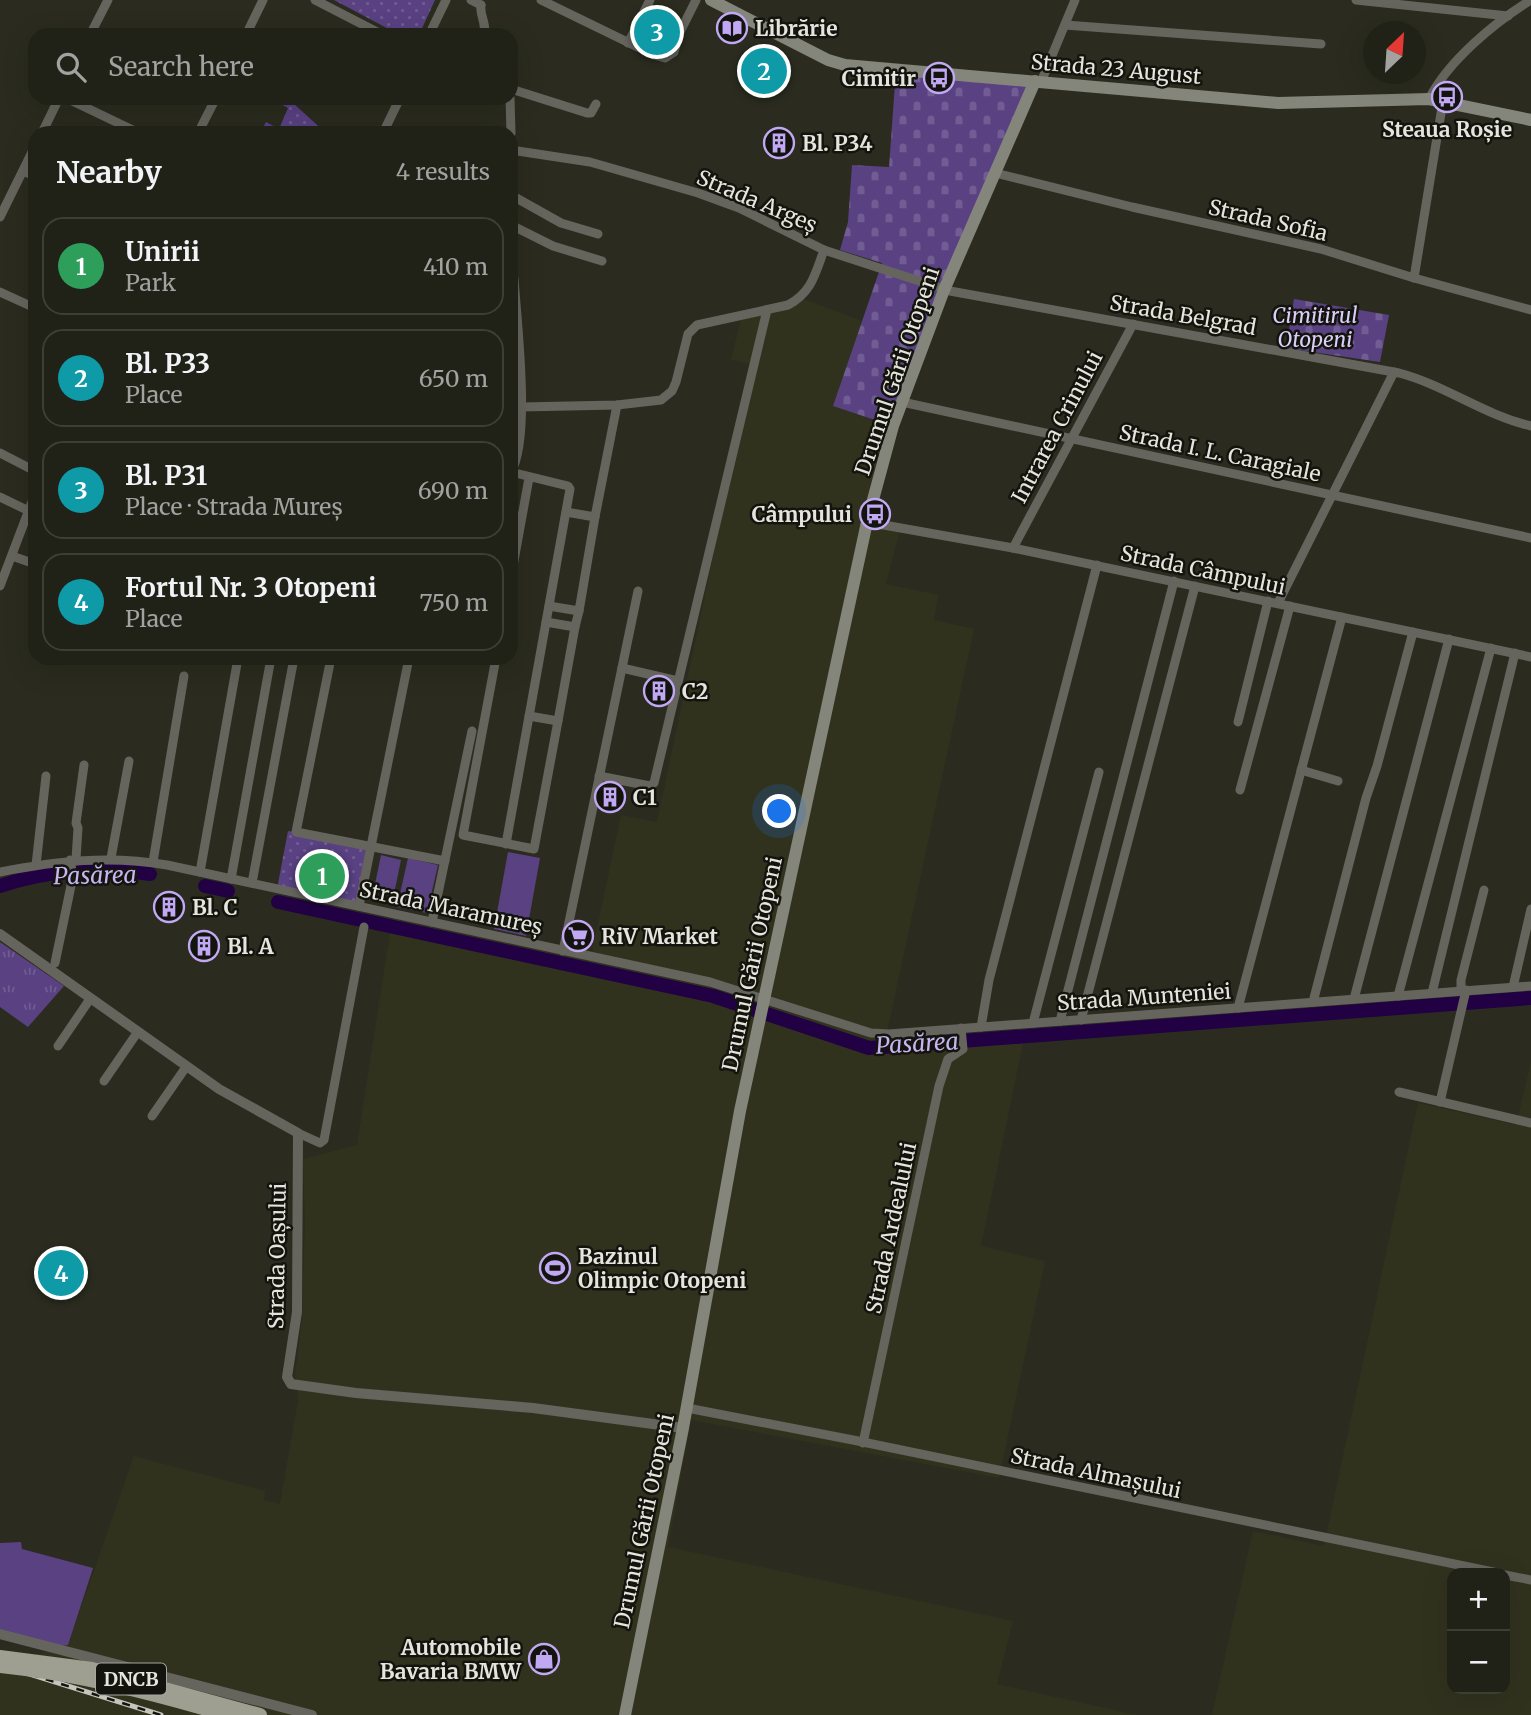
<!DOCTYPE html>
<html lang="en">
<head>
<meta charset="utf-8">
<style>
	body { margin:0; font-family:Merriweather,serif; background:#282920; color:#f1f3f6 }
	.controls { position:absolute; right:21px; bottom:21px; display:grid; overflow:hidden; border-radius:14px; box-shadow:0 7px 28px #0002 }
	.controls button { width:63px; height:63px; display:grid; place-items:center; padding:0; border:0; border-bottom:2px solid #3d3e36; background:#202117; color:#f1f3f6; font:35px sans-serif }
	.compass { position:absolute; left:1363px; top:21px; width:63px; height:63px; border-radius:50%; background:#202117; box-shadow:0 7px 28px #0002; rotate:25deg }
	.you { position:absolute; left:780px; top:812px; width:24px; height:24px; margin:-18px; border:5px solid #fff; border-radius:50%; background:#1a73e8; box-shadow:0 0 0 10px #1a73e833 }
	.badge { display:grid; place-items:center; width:46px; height:46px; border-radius:50%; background:#8c9099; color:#fff; font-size:23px; font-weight:700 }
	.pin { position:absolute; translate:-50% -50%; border:4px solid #fff; box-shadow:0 2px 7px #0006 }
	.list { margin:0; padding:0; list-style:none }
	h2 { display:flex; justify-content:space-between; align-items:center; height:91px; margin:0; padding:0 28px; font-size:30px }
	h2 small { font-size:23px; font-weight:400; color:#a2a3a1 }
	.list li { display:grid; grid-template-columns:46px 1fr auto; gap:21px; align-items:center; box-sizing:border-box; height:98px; margin:0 14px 14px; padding:0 14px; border:2px solid #3d3e36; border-radius:21px }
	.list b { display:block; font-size:26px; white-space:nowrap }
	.list p { margin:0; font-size:23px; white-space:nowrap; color:#a2a3a1 }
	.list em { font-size:23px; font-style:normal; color:#a2a3a1 }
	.icon { flex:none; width:38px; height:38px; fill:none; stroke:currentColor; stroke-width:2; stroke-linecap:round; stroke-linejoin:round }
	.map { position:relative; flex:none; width:1531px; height:1715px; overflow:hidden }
	.search { position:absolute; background:#202117; box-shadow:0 7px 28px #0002; left:28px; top:28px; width:490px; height:77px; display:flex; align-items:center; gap:18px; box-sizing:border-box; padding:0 24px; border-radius:21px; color:#a2a3a1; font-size:26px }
	.panel { position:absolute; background:#202117; box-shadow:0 7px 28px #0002; left:28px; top:126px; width:490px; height:539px; border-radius:21px }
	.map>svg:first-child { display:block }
	.built { fill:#31321e; fill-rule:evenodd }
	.grass { fill:url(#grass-tufts) }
	.cemetery { fill:url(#cemetery-stones) }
	.park { fill:url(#park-dots) }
	.pitch { fill:#594182 }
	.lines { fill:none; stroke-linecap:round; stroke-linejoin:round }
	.river { stroke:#204; stroke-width:14 }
	.minor { stroke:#65655e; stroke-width:9 }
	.tertiary { stroke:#65655e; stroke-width:10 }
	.secondary { stroke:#85867b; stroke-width:12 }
	.primary { stroke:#9e9f91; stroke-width:14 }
	.rail-casing { stroke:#c4c5bc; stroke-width:5 }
	.rail { stroke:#14140e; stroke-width:2.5; stroke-dasharray:8; stroke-linecap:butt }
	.primary-bridge { stroke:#9e9f91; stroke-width:14 }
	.labels { text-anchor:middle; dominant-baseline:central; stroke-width:5; stroke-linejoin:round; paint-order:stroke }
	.shield { fill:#14140e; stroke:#a6a69f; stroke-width:2 }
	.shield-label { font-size:19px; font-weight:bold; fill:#e5e5dd }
	.poi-label { font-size:21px; font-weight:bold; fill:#e5e5dd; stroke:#14140e; text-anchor:start }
	.street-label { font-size:21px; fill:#e5e5dd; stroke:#14140e }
	.park-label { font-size:21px; font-style:italic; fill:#dccff9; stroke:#14140e }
	.water-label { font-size:23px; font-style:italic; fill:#c8b4f2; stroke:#14140e }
</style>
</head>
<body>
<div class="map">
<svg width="1531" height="1715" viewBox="0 0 1531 1715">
	<defs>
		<pattern id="grass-tufts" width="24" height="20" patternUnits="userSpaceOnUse" patternTransform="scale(1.75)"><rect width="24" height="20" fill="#594182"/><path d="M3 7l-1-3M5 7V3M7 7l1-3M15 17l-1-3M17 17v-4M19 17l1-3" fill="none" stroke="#715c93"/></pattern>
		<pattern id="cemetery-stones" width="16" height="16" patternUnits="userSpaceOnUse" patternTransform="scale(1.75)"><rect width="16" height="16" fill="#594182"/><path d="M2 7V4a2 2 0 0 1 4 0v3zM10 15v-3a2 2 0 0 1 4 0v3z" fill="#715c93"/></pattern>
		<pattern id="park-dots" width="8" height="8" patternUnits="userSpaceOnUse" patternTransform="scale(1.75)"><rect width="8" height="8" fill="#594182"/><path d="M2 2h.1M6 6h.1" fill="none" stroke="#715c93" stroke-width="1.8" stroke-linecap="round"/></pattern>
	</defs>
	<rect width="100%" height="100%" fill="#2b2c1f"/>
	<g class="built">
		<polygon points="799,299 806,300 862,321 834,406 893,426 867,522 900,529 886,584 938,595 934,620 974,629 885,1041 1026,1029 981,1246 1045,1261 999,1478 691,1420 668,1547 1013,1621 997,1684 1137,1715 0,1715 0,1661 56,1650 64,1644 68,1645 134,1456 265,1491 264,1500 280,1504 298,1401 295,1375 302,1320 305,1222 303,1159 357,1145 393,914 591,957 621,815 657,822 754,364 731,360 742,315"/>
		<path d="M1531 1062V1715H1212L1253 1531 1324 1546 1418 1103 1516 1125ZM1452 1573H1505V1689H1452Z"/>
	</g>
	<polygon class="grass" points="0,942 64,986 28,1027 0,1007"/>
	<g class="cemetery">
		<polygon points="896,70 1035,81 893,426 833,406 882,263 840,250 848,222 852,165 889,167"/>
		<polygon points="1294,299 1389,315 1380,362 1286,348"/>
	</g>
	<g class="park">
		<polygon points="334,0 435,0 419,35 400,35"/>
		<polygon points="270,98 293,98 294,104 326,133 260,133 266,122 279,129 288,108"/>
		<polygon points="288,831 371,847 359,906 277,889"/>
	</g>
	<g class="pitch">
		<polygon points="508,852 540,858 526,936 494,929"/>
		<polygon points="381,855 401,860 394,894 374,889"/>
		<polygon points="408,858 438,865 427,913 397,907"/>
		<polygon points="21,1542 22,1549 93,1568 68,1645 61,1646 0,1631 0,1543"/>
	</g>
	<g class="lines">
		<g class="river">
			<path d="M0 886C49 870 99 866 150 874"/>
			<polyline points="205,886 228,891"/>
			<polyline points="278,902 713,996 869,1048 1531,998"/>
		</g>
		<g class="minor">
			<polyline points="315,0 383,35"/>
			<polyline points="471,0 481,5"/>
			<polyline points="541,0 654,55 665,58 674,52 680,32 696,0"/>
			<polyline points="1356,0 1508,16"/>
			<path d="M481 5C479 16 488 24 483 35"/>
			<polyline points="1065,25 1321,44"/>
			<polyline points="90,35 108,0"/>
			<polyline points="246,35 263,0"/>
			<polyline points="429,35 446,0"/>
			<polyline points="628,43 650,0"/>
			<polyline points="511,73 512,56"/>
			<polyline points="1041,82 1075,0"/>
			<polyline points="511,89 587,113 591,113 596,104"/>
			<polyline points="66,98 139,133"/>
			<polyline points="510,98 511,133"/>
			<path d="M1429 99C1448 61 1495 22 1531 0"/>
			<polyline points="42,133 59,98"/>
			<polyline points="198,133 216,98"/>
			<polyline points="383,133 400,98"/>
			<path d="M511 150 590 162 698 193 739 208 824 250 950 291 1399 373C1445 385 1484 415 1531 426"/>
			<polyline points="23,171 35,176"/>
			<polyline points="995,173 1132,207 1321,249 1414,278 1531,310"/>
			<polyline points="511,195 561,223 598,234"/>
			<polyline points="0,217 35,146"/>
			<polyline points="511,225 553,246 602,261"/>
			<path d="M511 268 514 279C517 323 531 438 511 472"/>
			<polyline points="1414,278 1443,101"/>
			<polyline points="0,292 35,308"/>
			<polyline points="902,402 1531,538"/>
			<path d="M521 407 617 405 661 400 672 391 676 382 688 334 697 325 788 305C812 292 815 274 824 250"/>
			<polyline points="0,453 35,471"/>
			<polyline points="0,497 29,511"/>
			<polyline points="566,512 595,517 617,405"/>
			<polyline points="867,522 1013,548 1531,657"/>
			<polyline points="1013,548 1133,324"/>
			<polyline points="12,556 35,564"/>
			<polyline points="511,577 529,478"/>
			<polyline points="0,586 35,494"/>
			<polyline points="1278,603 1394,372"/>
			<polyline points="549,606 579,611 595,517"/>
			<polyline points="546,622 575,627 579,611"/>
			<polyline points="331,658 296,832 445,861"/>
			<polyline points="496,658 463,835 534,849 558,721"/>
			<polyline points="622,668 678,681"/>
			<polyline points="529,716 558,721 575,627"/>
			<polyline points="1238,722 1268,601"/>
			<polyline points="1301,770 1338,781"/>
			<polyline points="599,776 650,786 654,783 767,310"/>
			<polyline points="1240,790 1290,606"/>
			<polyline points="506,844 570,489 568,486 511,472"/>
			<polyline points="111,858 129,761"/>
			<polyline points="76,859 78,828 76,823 84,765"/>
			<polyline points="153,862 184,676"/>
			<polyline points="36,865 46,776"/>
			<path d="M0 872C57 861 109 855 167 865L710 982 871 1033 889 1034 1531 986"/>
			<polyline points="200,872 238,658"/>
			<polyline points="231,879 271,658"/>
			<polyline points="252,883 294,658"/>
			<polyline points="359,906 409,658"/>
			<polyline points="432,922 472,731"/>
			<polyline points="563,951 638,591"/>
			<polyline points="55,963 73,876 70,860"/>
			<polyline points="1513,987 1531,909"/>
			<polyline points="1461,990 1461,980 1484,890"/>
			<polyline points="1432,993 1515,653"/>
			<polyline points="1398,996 1491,648"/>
			<polyline points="1354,999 1449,639"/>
			<polyline points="1313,1002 1366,798 1377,766 1413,632"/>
			<polyline points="1238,1008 1342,617"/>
			<polyline points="1081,1020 1195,586"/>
			<polyline points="1060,1021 1174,581"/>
			<polyline points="1033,1023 1099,772"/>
			<polyline points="981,1027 989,980 1097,565"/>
			<polyline points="58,1046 90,999"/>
			<polyline points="104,1081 137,1033"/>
			<polyline points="1399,1092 1531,1123"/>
			<polyline points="1440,1102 1466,990"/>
			<polyline points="152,1116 186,1067"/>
			<polyline points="298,1133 320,1143 324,1140 364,927"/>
			<polyline points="687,1408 853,1440 1498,1573"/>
			<polyline points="863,1443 939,1086 948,1059 963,1049 961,1028"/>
			<polyline points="1505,1575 1531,1580"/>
		</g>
		<g class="tertiary">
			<polyline points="0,934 219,1089 298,1133 297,1312 287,1377 291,1384 356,1393 533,1408 683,1428"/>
			<polyline points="0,1634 312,1715"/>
		</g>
		<g class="secondary">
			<polyline points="711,0 828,60 845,65 1278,103 1429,99 1531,120"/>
			<polyline points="625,1715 683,1428 740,1111 867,522 893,426 944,290 1035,81"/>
		</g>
		<polyline class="primary" points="0,1657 92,1669 260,1715"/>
		<g class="rail-casing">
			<polyline id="rail" points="0,1665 161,1715"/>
		</g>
		<use href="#rail" class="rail"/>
		<path class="primary-bridge" d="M0 1666C78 1674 152 1693 227 1715"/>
	</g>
	<defs>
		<g id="library-ring" transform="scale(1.575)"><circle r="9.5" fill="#14140e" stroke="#c1a8f3" stroke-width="1.5"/><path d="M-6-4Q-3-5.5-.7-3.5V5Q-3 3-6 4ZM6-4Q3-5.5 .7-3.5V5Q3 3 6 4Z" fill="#c1a8f3"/></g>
		<g id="bus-ring" transform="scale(1.575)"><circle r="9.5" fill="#14140e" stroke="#c1a8f3" stroke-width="1.5"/><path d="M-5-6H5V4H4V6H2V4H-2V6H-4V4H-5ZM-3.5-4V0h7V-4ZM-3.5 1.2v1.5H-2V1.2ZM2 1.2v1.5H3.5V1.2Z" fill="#c1a8f3"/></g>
		<g id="building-ring" transform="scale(1.575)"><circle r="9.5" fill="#14140e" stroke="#c1a8f3" stroke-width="1.5"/><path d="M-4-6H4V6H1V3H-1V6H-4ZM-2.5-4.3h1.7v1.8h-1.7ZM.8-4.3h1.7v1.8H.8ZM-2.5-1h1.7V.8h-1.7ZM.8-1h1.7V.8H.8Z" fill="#c1a8f3"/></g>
		<g id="supermarket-ring" transform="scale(1.575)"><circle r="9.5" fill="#14140e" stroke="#c1a8f3" stroke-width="1.5"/><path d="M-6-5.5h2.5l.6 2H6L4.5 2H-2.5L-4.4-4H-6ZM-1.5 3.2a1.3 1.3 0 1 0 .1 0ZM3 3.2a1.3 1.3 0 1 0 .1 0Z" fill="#c1a8f3"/></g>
		<g id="stadium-ring" transform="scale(1.575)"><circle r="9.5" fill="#14140e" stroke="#c1a8f3" stroke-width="1.5"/><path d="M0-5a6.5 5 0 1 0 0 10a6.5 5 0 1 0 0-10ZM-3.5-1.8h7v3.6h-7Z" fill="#c1a8f3"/></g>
		<g id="shop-ring" transform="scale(1.575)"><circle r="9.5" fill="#14140e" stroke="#c1a8f3" stroke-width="1.5"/><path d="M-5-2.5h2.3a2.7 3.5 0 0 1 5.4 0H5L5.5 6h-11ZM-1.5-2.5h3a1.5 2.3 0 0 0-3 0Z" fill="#c1a8f3"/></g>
	</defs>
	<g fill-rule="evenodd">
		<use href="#library-ring" x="732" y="28"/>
		<use href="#bus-ring" x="939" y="78"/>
		<use href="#bus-ring" x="1447" y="97"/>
		<use href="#building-ring" x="779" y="143"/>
		<use href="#bus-ring" x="875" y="514"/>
		<use href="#building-ring" x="659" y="691"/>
		<use href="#building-ring" x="610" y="797"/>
		<use href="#building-ring" x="169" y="907"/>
		<use href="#supermarket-ring" x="578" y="936"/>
		<use href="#building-ring" x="204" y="946"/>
		<use href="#stadium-ring" x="555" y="1268"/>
		<use href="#shop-ring" x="544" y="1659"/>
	</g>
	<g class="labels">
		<rect class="shield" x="96" y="1663.5" width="70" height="31" rx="5"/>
		<g class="shield-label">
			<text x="131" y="1679">DNCB</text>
		</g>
		<g class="poi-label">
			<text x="755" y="28">Librărie</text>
			<text x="916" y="78" text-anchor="end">Cimitir</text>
			<text x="1447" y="129" text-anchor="middle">Steaua Roșie</text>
			<text x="802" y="143">Bl. P34</text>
			<text x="852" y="514" text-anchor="end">Câmpului</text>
			<text x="682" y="691">C2</text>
			<text x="633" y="797">C1</text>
			<text x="192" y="907">Bl. C</text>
			<text x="601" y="936">RiV Market</text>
			<text x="227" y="946">Bl. A</text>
			<text x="578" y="1256">Bazinul<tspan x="578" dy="24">Olimpic Otopeni</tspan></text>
			<text x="521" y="1647" text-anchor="end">Automobile<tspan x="521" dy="24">Bavaria BMW</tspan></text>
		</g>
		<g class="street-label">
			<text transform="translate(1116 69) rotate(5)">Strada 23 August</text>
			<text transform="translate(757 201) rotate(23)">Strada Argeș</text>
			<text transform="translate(1268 220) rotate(13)">Strada Sofia</text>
			<text transform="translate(1183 315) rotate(10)">Strada Belgrad</text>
			<text transform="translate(897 371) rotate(-71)">Drumul Gării Otopeni</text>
			<text transform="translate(1057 427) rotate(-62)">Intrarea Crinului</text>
			<text transform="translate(1220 453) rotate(12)">Strada I. L. Caragiale</text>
			<text transform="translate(1203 570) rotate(12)">Strada Câmpului</text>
			<text transform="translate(451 908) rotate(12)">Strada Maramureș</text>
			<text transform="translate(752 964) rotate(-78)">Drumul Gării Otopeni</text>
			<text transform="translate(1144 997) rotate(-4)">Strada Munteniei</text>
			<text transform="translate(891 1228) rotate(-78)">Strada Ardealului</text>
			<text transform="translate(277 1256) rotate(-89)">Strada Oașului</text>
			<text transform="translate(1096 1473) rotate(12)">Strada Almașului</text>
			<text transform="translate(644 1521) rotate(-78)">Drumul Gării Otopeni</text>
		</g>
		<g class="park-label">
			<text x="1315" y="315">Cimitirul<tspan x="1315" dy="24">Otopeni</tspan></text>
		</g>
		<g class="water-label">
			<text transform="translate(95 875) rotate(-1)">Pasărea</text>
			<text transform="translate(917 1043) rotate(-3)">Pasărea</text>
		</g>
	</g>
</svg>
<div class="controls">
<button>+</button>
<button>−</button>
</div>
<svg class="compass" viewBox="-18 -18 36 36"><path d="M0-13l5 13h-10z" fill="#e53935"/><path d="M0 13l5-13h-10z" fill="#a2a3a1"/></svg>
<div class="you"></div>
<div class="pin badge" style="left:322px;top:876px;background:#2e9e5b">1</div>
<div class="pin badge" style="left:764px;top:71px;background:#0f9aa8">2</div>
<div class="pin badge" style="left:657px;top:32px;background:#0f9aa8">3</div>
<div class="pin badge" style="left:61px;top:1273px;background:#0f9aa8">4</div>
<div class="search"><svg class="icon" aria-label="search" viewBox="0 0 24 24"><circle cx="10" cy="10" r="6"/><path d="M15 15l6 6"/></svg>Search here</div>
<section class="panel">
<h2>Nearby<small>4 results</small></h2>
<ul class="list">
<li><span class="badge" style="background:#2e9e5b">1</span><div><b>Unirii</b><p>Park</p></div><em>410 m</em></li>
<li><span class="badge" style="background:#0f9aa8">2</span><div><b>Bl. P33</b><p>Place</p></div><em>650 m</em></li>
<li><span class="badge" style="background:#0f9aa8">3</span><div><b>Bl. P31</b><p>Place · Strada Mureș</p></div><em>690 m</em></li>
<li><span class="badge" style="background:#0f9aa8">4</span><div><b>Fortul Nr. 3 Otopeni</b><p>Place</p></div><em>750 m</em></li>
</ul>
</section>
</div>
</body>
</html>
